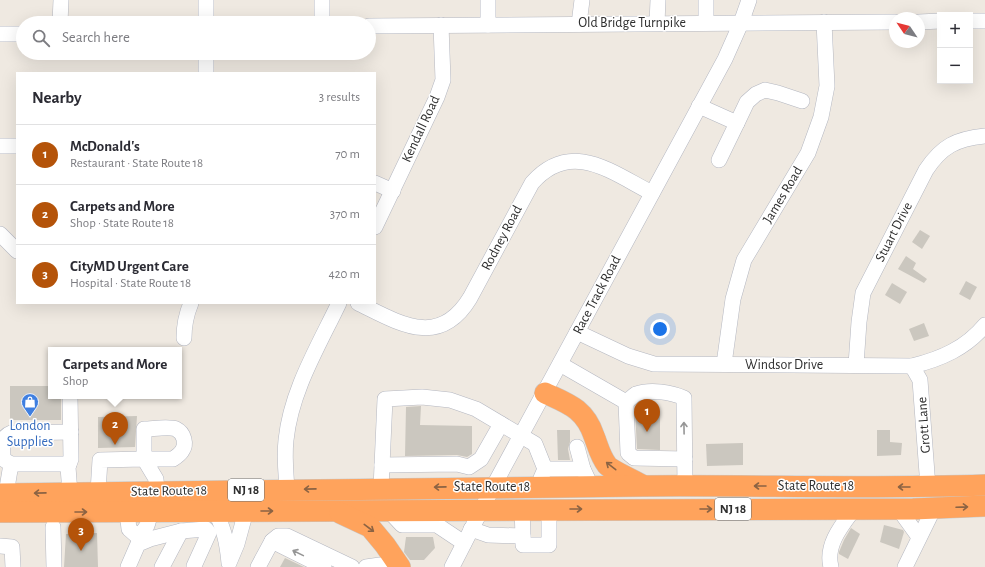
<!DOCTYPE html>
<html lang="en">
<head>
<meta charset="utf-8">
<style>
	body { margin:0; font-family:"Alegreya Sans",sans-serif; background:#f7f7f7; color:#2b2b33 }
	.controls { position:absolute; right:12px; top:12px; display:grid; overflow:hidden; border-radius:0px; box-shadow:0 4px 16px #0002 }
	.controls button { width:36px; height:36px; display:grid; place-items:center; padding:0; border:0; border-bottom:1px solid #e1e1e2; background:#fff; color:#2b2b33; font:20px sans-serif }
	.compass { position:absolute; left:889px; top:12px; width:36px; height:36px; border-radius:50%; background:#fff; box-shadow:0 4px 16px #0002; rotate:305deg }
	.you { position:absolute; left:660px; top:329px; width:14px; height:14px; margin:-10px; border:3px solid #fff; border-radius:50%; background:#1a73e8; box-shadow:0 0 0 6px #1a73e833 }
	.badge { display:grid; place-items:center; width:26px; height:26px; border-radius:50%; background:#b45309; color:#fff; font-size:13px; font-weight:700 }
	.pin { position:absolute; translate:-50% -33px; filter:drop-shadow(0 1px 2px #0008) }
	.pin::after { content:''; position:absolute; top:21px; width:14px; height:12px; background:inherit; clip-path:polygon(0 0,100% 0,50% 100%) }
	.popup { position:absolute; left:48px; top:347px; width:134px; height:52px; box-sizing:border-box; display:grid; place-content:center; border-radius:0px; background:#fff; filter:drop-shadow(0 1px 3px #0005); font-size:13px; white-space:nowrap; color:#7c7c81 }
	.popup b { font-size:15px; color:#2b2b33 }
	.popup::after { content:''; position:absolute; left:50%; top:100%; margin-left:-8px; border:8px solid transparent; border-top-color:#fff }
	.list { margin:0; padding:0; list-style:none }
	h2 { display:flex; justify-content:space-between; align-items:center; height:52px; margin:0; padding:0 16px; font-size:17px }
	h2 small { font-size:13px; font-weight:400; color:#7c7c81 }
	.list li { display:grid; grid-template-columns:26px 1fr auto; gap:12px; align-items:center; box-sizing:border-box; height:60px; padding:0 16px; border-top:1px solid #e1e1e2 }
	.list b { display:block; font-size:15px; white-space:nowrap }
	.list p { margin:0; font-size:13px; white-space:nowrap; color:#7c7c81 }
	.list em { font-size:13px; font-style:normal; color:#7c7c81 }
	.icon { flex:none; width:22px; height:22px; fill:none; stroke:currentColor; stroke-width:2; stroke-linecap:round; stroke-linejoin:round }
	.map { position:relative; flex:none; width:985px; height:567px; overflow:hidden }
	.search { position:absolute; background:#fff; box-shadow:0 4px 16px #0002; left:16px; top:16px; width:360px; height:44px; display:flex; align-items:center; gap:10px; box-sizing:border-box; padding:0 14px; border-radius:22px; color:#7c7c81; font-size:15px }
	.panel { position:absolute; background:#fff; box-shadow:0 4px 16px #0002; left:16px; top:72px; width:360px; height:232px; border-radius:0px }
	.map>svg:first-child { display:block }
	.building { fill:#cbc7bf }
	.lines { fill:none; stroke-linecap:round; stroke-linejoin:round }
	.minor-casing { stroke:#b4b7c1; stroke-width:16 }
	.highway-casing { stroke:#c9c9c9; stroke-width:22 }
	.minor { stroke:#fff; stroke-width:15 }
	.highway { stroke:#ffa35c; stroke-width:21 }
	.oneway { stroke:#969696 }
	.oneway2 { stroke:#8c6343 }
	.labels { text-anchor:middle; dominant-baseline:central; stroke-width:3; stroke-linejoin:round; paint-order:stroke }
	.shield { fill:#fff; stroke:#6d6d6d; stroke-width:1 }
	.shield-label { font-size:13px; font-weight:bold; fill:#2e2e2e }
	.street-label { font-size:14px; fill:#2e2e2e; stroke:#fff }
	.shop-label { font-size:14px; fill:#366cbe; stroke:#fff }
</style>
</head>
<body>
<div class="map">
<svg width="985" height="567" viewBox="0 0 985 567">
	<rect width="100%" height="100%" fill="#efe9e1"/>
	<g class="building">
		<polygon points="920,230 930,236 922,249 912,242"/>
		<polygon points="906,256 916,263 913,269 927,279 924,283 898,269"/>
		<polygon points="966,281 977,287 970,300 959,294"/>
		<polygon points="892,283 907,292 900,304 885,295"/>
		<polygon points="924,323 929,336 914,341 909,329"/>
		<polygon points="10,386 51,386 51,396 61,396 61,420 10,420"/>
		<polygon points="421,406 420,425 472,426 472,454 467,457 457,455 405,456 406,407"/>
		<polygon points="635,410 660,410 660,450 637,449"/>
		<polygon points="137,416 135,447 98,448 98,417"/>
		<polygon points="557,430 570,430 570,442 568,449 570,460 558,460"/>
		<polygon points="877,430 890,430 890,442 902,443 901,455 877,456"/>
		<polygon points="743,443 743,465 707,466 706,444"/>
		<polygon points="884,525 903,530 904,532 899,549 880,542"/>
		<polygon points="851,528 860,534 848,559 839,554 839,552 844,540"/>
		<polygon points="97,533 98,567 64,567 66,534"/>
		<polygon points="406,537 433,537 435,548 424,560 410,560 404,552"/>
		<polygon points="285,558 304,567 280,567"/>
	</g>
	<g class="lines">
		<g class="minor-casing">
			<g id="minor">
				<polyline points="970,21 985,21"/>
				<polyline points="919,22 940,21"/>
				<polyline points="60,23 61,0"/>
				<polyline points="206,23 206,0"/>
				<polyline points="322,23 322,0"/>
				<polyline points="657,23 658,0"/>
				<polyline points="706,23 706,0"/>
				<polyline points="579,24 582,0"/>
				<polyline points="488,25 488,0"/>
				<polyline points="369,26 895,22"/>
				<polyline points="0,34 23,34"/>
				<polyline points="206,53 206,73"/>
				<polyline points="699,106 737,123 719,160"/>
				<polyline points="737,123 747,102 756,94 765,90 778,93 802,101"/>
				<polyline points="0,146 17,146"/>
				<polyline points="375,183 393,191"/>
				<polyline points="375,227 437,97 443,80 441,25"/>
				<polyline points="0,234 17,251"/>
				<path d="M358 303C399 323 439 349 470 298L532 183C571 139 611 172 652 193"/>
				<path d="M577 332 628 356 654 364 912 366C941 359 966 348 985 325"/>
				<path d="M184 338C184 325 186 315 191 303"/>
				<path d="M560 364 626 402C629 400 633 396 636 394 650 389 671 392 684 398L685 486"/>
				<polyline points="724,364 733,299 744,260 808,153 821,117 827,86 824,22"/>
				<path d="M856 365 859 322 863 293 926 170C942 146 956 139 985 136"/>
				<polyline points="912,366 920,380 928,487"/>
				<polyline points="626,402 628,453 634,458 685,459"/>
				<polyline points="577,447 583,469"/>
				<path d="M69 464H11L3 459C3 449 0 437 11 433L71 432"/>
				<polyline points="382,465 457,464 469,467 481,459 501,424"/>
				<polyline points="541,478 545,469 583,469 591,486"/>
				<polyline points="381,488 385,399 422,397 450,400 476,409 535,444 545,469"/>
				<path d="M287 489C286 473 284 457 286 440 291 391 318 347 339 303"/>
				<path d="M98 492 100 460 144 459V429C152 429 170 426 176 429 184 433 187 444 182 451 180 454 176 457 173 459H144L156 479 157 491"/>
				<polyline points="70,493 68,467 71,459 70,396"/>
				<polyline points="6,494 11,464"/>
				<polyline points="898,508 919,537"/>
				<path d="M215 510C224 530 227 541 229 563L237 544 246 511"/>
				<polyline points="388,510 402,525 437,525 464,543"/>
				<path d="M127 511 129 529 137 536C147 530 149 523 150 511"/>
				<polyline points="53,527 54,567"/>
				<polyline points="471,529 488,535 523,536 522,509"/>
				<polyline points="523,536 523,545 549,545 549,509"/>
				<polyline points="272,541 324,567"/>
				<polyline points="0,546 12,547 13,567"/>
				<polyline points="128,567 138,544 150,539 181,531 206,529 209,533 194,566"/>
				<polyline points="162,567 181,531"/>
				<polyline points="258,567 272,541 278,536 287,536 352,567"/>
				<polyline points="366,567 380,565 382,567"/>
				<polyline points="452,567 493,487 725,59 741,23 749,0"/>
				<path d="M831 567C825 545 842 525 854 509"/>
				<polyline points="905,567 934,508"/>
			</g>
		</g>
		<g class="highway-casing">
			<g id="highway">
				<path d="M545 393C569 404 585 409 594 436 598 446 600 456 607 465 612 471 634 480 642 485"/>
				<path d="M0 494C215 492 429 487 643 486 757 485 871 489 985 485"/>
				<polyline points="0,512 913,509 985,506"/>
				<polyline points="340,513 370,527 385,545 400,567"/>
			</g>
		</g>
		<use href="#minor" class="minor"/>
		<use href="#highway" class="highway"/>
	</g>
	<defs><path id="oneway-shaft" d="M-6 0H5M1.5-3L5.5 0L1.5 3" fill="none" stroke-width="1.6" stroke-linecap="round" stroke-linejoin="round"/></defs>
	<g class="oneway">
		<use href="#oneway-shaft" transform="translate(684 428) rotate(-91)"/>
		<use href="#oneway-shaft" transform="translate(298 553) rotate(-154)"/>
	</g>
	<g class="oneway2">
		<use href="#oneway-shaft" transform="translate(611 466) rotate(-142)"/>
		<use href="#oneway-shaft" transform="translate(760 486) rotate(-180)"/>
		<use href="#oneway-shaft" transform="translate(440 487) rotate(179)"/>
		<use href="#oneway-shaft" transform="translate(904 487) rotate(-180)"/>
		<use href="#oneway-shaft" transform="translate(310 489) rotate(179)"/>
		<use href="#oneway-shaft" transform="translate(40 493) rotate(179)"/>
		<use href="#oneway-shaft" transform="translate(962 507) rotate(-2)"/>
		<use href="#oneway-shaft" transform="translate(576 509)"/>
		<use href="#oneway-shaft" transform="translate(706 509)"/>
		<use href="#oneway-shaft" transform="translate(267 511)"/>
		<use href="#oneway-shaft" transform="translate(81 512)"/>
		<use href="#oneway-shaft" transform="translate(369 528) rotate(37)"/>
	</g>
	<defs>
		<g id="shop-pin" transform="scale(0.9)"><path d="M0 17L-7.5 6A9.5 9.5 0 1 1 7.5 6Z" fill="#3f7fe0" stroke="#fff"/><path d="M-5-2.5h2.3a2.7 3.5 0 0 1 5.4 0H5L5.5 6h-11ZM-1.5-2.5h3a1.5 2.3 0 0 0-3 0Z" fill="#fff"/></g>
	</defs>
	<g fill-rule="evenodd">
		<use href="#shop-pin" x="30" y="402"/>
	</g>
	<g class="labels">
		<g class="shield">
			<rect x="228" y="479" width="36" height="22" rx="3"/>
			<rect x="715" y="498" width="36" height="22" rx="3"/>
		</g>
		<g class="shield-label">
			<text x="246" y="490">NJ 18</text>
			<text x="733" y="509">NJ 18</text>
		</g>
		<g class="street-label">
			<text x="632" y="23">Old Bridge Turnpike</text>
			<text transform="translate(421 129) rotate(-65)">Kendall Road</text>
			<text transform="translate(783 195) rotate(-59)">James Road</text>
			<text transform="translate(894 232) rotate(-63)">Stuart Drive</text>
			<text transform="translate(502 238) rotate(-62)">Rodney Road</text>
			<text transform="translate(597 295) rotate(-62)">Race Track Road</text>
			<text x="784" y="365">Windsor Drive</text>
			<text transform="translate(924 425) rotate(-94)">Grott Lane</text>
			<text x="816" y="486">State Route 18</text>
			<text x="492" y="487">State Route 18</text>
			<text transform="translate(169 491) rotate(-1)">State Route 18</text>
		</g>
		<g class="shop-label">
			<text x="30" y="426">London<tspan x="30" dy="16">Supplies</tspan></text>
		</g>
	</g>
</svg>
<div class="controls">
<button>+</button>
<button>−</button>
</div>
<svg class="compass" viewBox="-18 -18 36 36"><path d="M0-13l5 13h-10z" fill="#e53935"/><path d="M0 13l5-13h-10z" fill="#7c7c81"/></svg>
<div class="you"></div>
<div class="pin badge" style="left:647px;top:432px">1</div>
<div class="pin badge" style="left:115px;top:445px">2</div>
<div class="popup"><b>Carpets and More</b>Shop</div>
<div class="pin badge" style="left:81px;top:551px">3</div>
<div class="search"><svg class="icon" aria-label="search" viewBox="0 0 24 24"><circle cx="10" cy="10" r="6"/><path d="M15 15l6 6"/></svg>Search here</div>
<section class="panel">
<h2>Nearby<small>3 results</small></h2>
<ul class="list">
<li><span class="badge">1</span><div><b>McDonald's</b><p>Restaurant · State Route 18</p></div><em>70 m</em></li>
<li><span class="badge">2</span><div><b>Carpets and More</b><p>Shop · State Route 18</p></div><em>370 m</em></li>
<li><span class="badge">3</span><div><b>CityMD Urgent Care</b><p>Hospital · State Route 18</p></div><em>420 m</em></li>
</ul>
</section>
</div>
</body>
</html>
